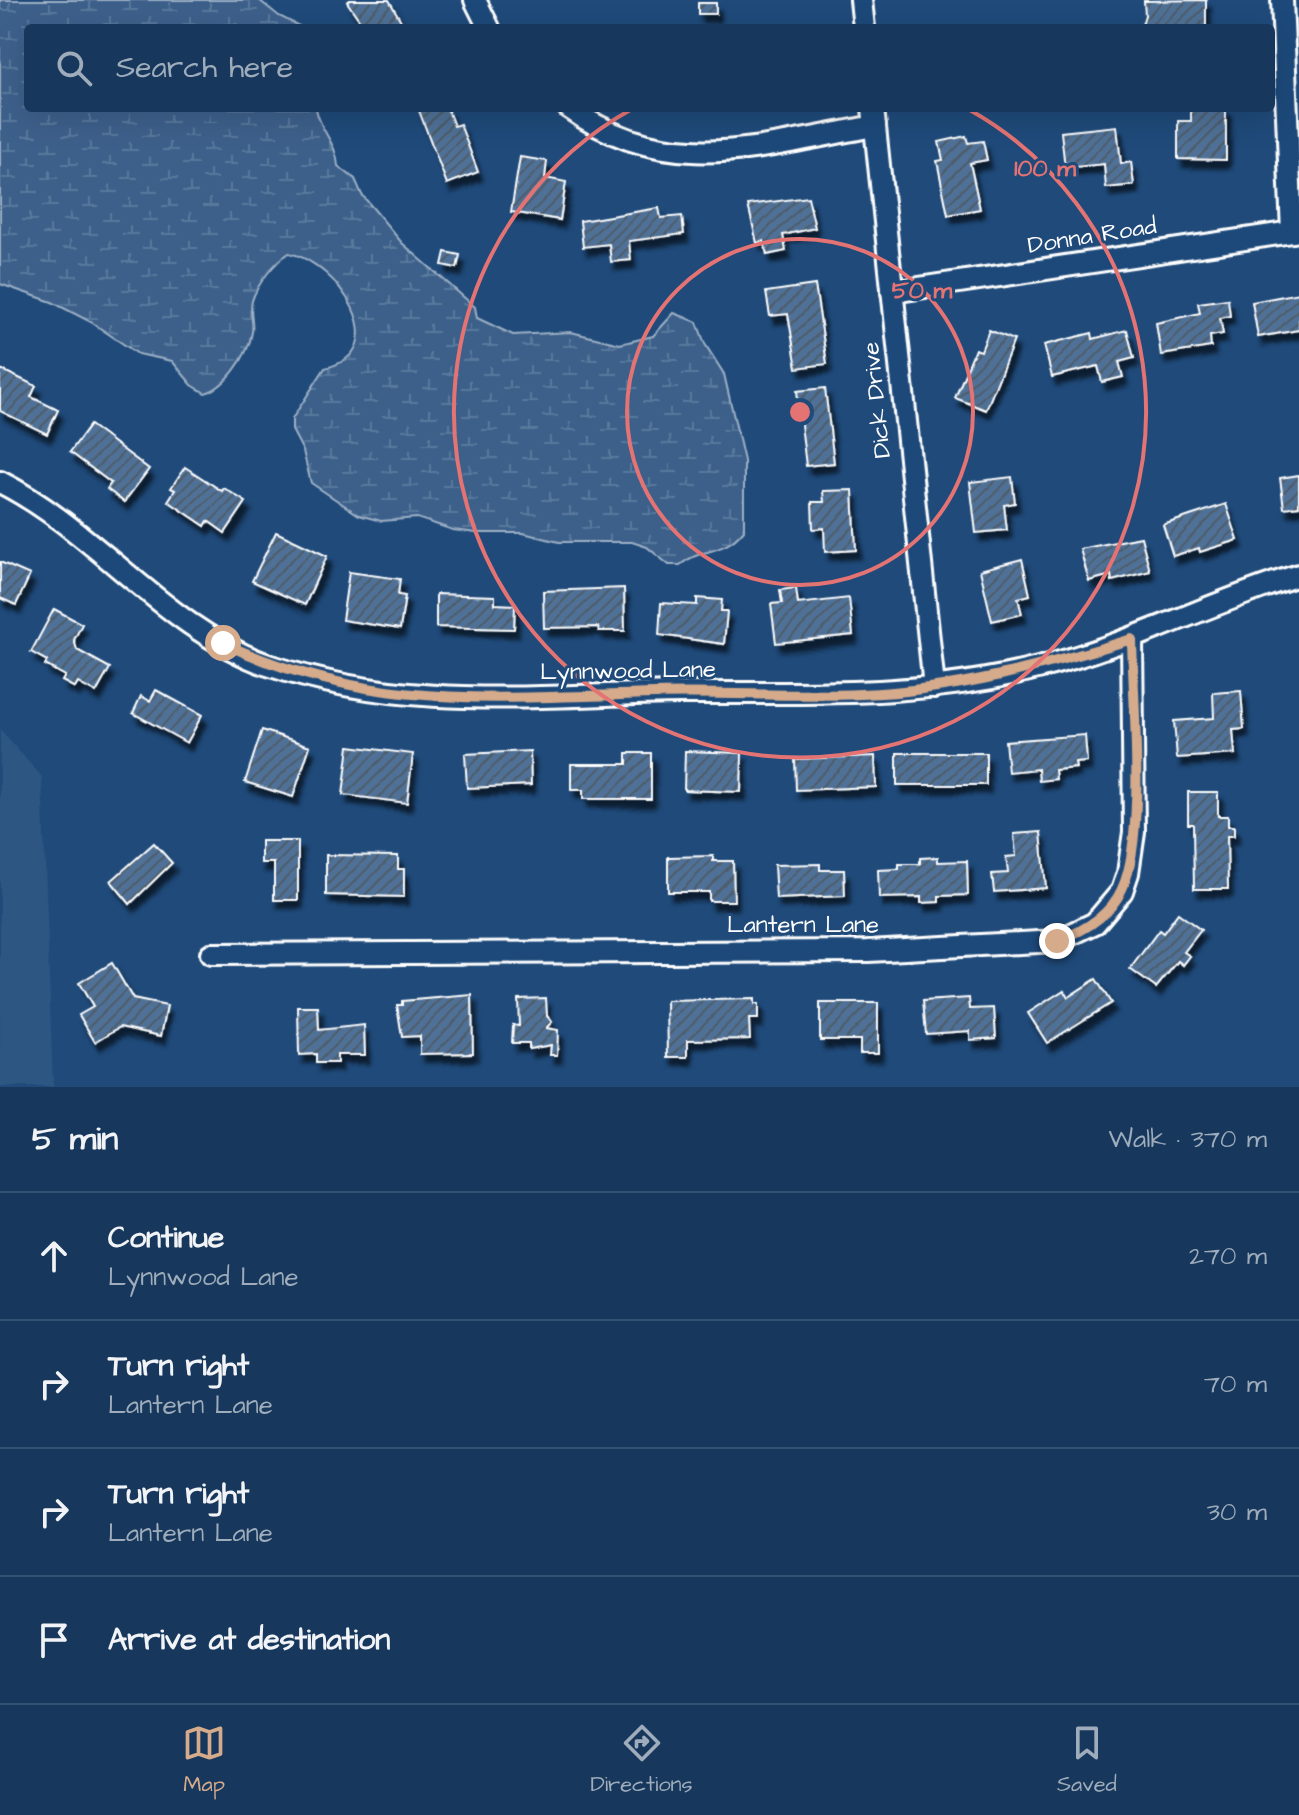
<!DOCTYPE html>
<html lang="en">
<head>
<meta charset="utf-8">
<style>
	body { margin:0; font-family:"Architects Daughter",sans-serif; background:#244365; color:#f1f3f6 }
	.stop { position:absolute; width:24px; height:24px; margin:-18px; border:6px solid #d6ab8b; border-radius:50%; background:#fff }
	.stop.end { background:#d6ab8b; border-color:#fff; box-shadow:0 2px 8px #0008 }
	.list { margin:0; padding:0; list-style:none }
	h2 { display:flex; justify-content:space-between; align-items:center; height:104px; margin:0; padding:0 32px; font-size:34px }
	h2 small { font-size:26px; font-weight:400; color:#9eacbb }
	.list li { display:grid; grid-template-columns:52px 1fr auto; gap:24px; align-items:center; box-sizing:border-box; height:128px; padding:0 32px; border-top:2px solid #365272 }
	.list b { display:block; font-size:30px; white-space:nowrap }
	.list p { margin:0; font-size:26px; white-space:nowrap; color:#9eacbb }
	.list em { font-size:26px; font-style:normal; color:#9eacbb }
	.icon { flex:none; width:44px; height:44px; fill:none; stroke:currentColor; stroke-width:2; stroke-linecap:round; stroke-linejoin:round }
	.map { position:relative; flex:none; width:1299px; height:1087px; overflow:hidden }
	.search { position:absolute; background:#17385c; box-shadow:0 8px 32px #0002; left:24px; right:24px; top:24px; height:88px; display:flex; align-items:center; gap:20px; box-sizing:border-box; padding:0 28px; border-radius:8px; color:#9eacbb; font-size:30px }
	.sheet { height:616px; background:#17385c }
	nav { display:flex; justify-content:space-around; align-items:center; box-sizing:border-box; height:112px; border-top:2px solid #365272; background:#17385c; font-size:22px; color:#9eacbb }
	nav a { display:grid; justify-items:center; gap:4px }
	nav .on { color:#d6ab8b }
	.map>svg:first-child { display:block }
	.built { fill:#2e5683 }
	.wetland { fill:url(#wetland-marsh); stroke:#9eb0c5; stroke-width:2 }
	.building { fill:url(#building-hatch); stroke:#fff; stroke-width:2; filter:url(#shadow) }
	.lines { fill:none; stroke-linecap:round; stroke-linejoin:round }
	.street-casing { stroke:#fff; stroke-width:26 }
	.street { stroke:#1f4a7a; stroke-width:20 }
	.route { stroke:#d6ab8b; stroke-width:10 }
	.ring { fill:none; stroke:#e47373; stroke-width:4 }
	.labels { text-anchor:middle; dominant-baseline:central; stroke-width:6; stroke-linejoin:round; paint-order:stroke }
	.street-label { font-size:24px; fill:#fff; stroke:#1f4a7a }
	.centre { fill:#e47373; stroke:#1f4a7a; stroke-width:4 }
	.ring-label { font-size:24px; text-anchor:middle; font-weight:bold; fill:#e47373; stroke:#1f4a7a; stroke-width:6; stroke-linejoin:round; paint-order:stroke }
</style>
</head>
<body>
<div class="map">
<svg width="1299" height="1087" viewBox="0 0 1299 1087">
	<defs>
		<pattern id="wetland-marsh" width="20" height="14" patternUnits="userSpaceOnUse" patternTransform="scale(2)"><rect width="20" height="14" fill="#3c618b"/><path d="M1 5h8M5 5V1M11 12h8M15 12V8" fill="none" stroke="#59799c"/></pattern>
		<pattern id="building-hatch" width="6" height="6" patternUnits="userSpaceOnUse" patternTransform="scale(2)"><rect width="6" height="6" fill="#507197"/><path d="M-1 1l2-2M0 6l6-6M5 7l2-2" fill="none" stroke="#4e5b6a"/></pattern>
		<filter id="shadow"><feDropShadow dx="4.5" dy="8" stdDeviation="2" flood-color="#0009"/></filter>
	</defs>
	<rect width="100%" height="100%" fill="#1f4a7a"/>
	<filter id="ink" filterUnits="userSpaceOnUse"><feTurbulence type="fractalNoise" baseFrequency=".0125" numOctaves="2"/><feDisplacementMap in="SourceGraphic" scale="16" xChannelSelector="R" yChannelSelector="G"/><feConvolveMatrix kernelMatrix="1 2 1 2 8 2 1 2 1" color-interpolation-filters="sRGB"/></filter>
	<g filter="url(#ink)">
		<polygon class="built" points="0,730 42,777 53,1087 0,1087"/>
		<path class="wetland" d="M0 0H259L279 16 303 28H28V108H316C319 130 337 143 338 166L355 179 362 195 402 243 475 307 477 318 513 335 571 332 620 344 653 336 674 313 697 322 705 344 724 374 744 461V530C723 556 702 547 680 565H669L647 547 632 542H559L523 533H476L453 530 417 518 381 521 359 515 311 483 303 451 292 430V419L325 368C398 351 337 263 289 253 275 262 257 284 252 301 249 311 254 323 252 332 249 354 226 388 205 393L192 385 172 361 138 354 91 322 52 302 0 284Z"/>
		<g class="building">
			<polygon points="350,0 389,0 405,28 365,28 347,2"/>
			<polygon points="1206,0 1206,28 1141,28 1145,15 1144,1"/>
			<rect x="698" y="3" width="18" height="11"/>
			<polygon points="418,108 447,108 454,126 460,124 478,172 447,184"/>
			<polygon points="1191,108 1226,108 1226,160 1178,159 1178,121 1191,121"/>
			<polygon points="1117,126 1121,164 1131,162 1134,185 1106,188 1104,164 1065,168 1061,132"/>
			<polygon points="966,136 968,143 983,141 987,160 970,163 980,209 948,215 937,161 943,160 939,142"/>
			<polygon points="520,157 547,161 545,178 566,182 560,220 511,212"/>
			<polygon points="808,197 815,228 783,235 786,251 767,255 764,241 757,243 748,205"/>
			<polygon points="659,208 661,218 682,216 684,234 629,241 631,260 611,262 609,244 583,247 580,221"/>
			<polygon points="445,252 460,255 457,268 442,265"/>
			<polygon points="815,285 827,364 797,368 788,314 770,316 766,292"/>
			<polygon points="1299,293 1299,330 1258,337 1252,302"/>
			<polygon points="1228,299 1230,316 1220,318 1223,334 1210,336 1211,347 1161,355 1156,323 1200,313 1198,303"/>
			<polygon points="989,330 1014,340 986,410 955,398 975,349 981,351"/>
			<polygon points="1127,330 1134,358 1119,362 1123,377 1102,382 1098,366 1052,377 1044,345 1092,333 1093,339"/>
			<polygon points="0,369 36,386 31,397 58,410 47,434 0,411"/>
			<polygon points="825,388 834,463 806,466 797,391"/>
			<polygon points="90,425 149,469 124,502 107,489 111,483 70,452"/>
			<polygon points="185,467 222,491 224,488 246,502 225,533 208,521 205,526 168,501 175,490 171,488"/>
			<polygon points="1299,475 1299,506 1284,508 1280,478"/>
			<polygon points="1012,477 1015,503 1004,505 1007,530 976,533 970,482"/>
			<polygon points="853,490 856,550 825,552 824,528 813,529 812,502 824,502 823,491"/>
			<polygon points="1226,504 1238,540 1200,552 1199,548 1173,556 1163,525"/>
			<polygon points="276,532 327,556 305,605 252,581"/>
			<polygon points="1141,537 1150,571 1112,581 1111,575 1089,581 1080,549"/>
			<polygon points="1022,559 1030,595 1018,598 1022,614 992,621 980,570"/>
			<polygon points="0,562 30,575 16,605 0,598"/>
			<polygon points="349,572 400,579 398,595 405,596 400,629 342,620"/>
			<polygon points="624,588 625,631 599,631 598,627 544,628 543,591"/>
			<polygon points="796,588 798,604 849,598 853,635 776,643 771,604 782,603 780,590"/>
			<polygon points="436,594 495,596 495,604 515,605 514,629 436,627"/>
			<polygon points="697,598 722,600 721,611 727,611 724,644 659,635 661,603 697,605"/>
			<polygon points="54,609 82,624 74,640 77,650 110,668 96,693 78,683 75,688 62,681 65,676 45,665 47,661 31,652"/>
			<polygon points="156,690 202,715 187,743 133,713 141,696 150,701"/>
			<polygon points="1241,691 1244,729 1233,730 1235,754 1177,758 1174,721 1214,718 1213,693"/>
			<polygon points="262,730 310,746 293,797 245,782"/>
			<polygon points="1085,735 1087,762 1075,763 1076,768 1055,770 1056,779 1039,781 1038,769 1008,772 1005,741"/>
			<polygon points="349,746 413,754 407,803 343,795"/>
			<polygon points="530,751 531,785 467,788 465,754"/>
			<polygon points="685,751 742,753 741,792 684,790"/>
			<polygon points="627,753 651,753 651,799 583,799 583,790 571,790 571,764 627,764"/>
			<rect x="897" y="753" width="89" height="32"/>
			<polygon points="875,756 876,787 796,790 795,759"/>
			<polygon points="1188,792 1218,792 1218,816 1228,816 1228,826 1234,826 1234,836 1227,836 1228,889 1194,889 1193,824 1188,824"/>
			<polygon points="1041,832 1046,888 994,892 992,874 1008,873 1006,857 1016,856 1014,834"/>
			<polygon points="261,841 298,841 298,900 274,900 274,863 261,863"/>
			<polygon points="154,843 172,863 130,904 111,881"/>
			<polygon points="326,855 398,856 398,869 404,869 404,897 326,895"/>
			<polygon points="713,856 713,861 733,861 734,901 709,901 709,892 668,892 668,857"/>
			<polygon points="938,857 938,862 967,861 968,895 939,896 939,902 921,903 921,897 879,898 878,870 899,869 899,864 920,864 920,858"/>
			<polygon points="820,864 820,870 844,870 845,896 776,899 774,865"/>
			<polygon points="1178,913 1201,930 1184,952 1190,956 1183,965 1178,961 1156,988 1130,969 1159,930 1163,933"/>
			<polygon points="112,963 133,999 167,1006 161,1036 120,1027 95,1042 79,1015 93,1007 79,983"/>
			<polygon points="1096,979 1111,1003 1047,1043 1028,1013 1064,990 1068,997"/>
			<polygon points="472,995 473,1053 420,1054 420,1036 402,1037 397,1005 402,1005 402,1001"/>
			<polygon points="546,998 547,1016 552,1022 546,1028 558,1030 557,1055 550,1055 551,1045 529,1049 529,1043 512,1043 513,1025 519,1026 518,999"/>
			<polygon points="969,998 970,1009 994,1008 996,1038 970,1040 970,1031 926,1034 923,1001"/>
			<polygon points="754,999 754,1004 758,1004 758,1019 749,1019 750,1039 688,1040 688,1057 668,1057 667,1001"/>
			<polygon points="820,1003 878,1003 878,1053 860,1053 860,1040 820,1040"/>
			<polygon points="298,1007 318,1007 319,1030 364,1025 365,1055 337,1055 337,1063 316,1063 316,1054 299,1055"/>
		</g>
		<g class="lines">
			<g class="street-casing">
				<g id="street">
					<polyline points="475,0 489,28"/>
					<polyline points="861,0 864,28"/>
					<polyline points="1282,0 1292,232"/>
					<path d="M569 108C668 180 765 145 875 126"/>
					<polyline points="873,108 934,687"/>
					<polyline points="892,292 1299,231"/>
					<path d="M0 482C96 530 165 629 268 665 406 712 539 695 680 693 804 692 916 699 1038 668 1129 645 1211 602 1299 575"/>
					<polyline points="211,954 868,951 1057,941 1095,923 1122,891 1128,873 1134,832 1132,639"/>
				</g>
			</g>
			<use href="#street" class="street"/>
		</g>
	</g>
	<g class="lines" filter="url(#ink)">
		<path class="route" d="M223 643C372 713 499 697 656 694 724 692 793 697 861 694 954 691 1044 666 1132 639 1133 699 1146 839 1122 889 1110 916 1084 931 1057 941"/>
	</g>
	<g class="ring">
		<circle cx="800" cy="412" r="173"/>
		<path d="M968 109A346 346 0 1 1 632 109"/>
	</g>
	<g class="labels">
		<g class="street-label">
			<text transform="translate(1092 236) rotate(-9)">Donna Road</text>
			<text transform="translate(877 400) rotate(-96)">Dick Drive</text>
			<text transform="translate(628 671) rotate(-1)">Lynnwood Lane</text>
			<text x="803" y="925">Lantern Lane</text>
		</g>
	</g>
	<circle cx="800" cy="412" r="12" class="centre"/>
	<g class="ring-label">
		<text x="1045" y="176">100 m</text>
		<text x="922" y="298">50 m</text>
	</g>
</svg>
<div class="stop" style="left:223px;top:643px"></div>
<div class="stop end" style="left:1057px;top:941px"></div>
<div class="search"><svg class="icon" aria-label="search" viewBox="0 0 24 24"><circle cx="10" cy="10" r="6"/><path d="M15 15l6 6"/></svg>Search here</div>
</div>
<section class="sheet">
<h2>5 min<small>Walk · 370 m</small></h2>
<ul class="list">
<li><svg class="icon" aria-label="ahead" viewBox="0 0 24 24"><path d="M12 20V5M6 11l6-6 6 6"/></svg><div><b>Continue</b><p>Lynnwood Lane</p></div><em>270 m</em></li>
<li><svg class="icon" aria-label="right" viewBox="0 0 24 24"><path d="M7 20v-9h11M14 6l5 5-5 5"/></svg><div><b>Turn right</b><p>Lantern Lane</p></div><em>70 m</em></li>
<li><svg class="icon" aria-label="right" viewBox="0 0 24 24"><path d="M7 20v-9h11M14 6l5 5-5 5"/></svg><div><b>Turn right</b><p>Lantern Lane</p></div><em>30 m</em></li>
<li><svg class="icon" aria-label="arrive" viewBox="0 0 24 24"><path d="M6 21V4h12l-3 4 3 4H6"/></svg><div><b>Arrive at destination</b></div></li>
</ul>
</section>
<nav>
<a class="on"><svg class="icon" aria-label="map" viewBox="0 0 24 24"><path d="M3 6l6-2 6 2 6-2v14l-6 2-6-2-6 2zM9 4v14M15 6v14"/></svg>Map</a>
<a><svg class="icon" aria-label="directions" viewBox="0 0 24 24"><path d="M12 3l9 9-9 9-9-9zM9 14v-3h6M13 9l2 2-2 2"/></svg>Directions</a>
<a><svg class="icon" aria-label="saved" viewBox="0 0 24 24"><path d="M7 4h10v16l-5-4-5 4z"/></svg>Saved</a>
</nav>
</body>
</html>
